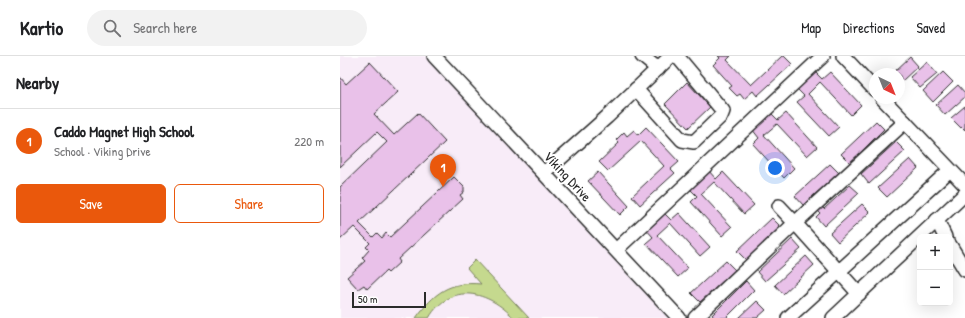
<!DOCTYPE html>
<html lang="en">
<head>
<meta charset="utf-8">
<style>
	body { margin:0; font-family:"Patrick Hand",sans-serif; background:#f2f2f2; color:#202124 }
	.controls { position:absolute; right:12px; bottom:12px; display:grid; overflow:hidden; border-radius:6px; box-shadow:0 4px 16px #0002 }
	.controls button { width:36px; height:36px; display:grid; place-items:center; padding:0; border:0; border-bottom:1px solid #e0e0e0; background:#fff; color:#202124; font:20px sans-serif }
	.compass { position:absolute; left:529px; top:12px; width:36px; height:36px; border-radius:50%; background:#fff; box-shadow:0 4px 16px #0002; rotate:137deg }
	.scale { position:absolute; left:12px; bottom:10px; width:74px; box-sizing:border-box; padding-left:4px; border:2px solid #2b2b2b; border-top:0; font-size:11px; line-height:14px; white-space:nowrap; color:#2b2b2b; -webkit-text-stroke:3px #fff; paint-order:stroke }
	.you { position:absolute; left:435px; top:112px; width:14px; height:14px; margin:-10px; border:3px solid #fff; border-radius:50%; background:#1a73e8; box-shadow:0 0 0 6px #1a73e833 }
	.badge { display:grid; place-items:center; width:26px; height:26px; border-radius:50%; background:#ea580c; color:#fff; font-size:13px; font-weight:700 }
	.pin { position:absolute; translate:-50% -33px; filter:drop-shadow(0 1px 2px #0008) }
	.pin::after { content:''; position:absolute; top:21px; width:14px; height:12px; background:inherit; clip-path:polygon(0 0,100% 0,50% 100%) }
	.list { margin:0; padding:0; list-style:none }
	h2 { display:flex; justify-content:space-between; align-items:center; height:52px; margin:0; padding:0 16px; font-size:17px }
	h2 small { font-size:13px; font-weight:400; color:#757577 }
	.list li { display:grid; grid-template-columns:26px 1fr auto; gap:12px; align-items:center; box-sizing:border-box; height:64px; padding:0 16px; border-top:1px solid #e0e0e0 }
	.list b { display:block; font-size:15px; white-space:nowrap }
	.list p { margin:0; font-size:13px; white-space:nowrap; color:#757577 }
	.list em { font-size:13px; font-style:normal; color:#757577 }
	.actions { display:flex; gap:8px; padding:12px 16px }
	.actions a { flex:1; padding:9px 0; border:1px solid #ea580c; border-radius:6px; text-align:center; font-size:14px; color:#ea580c }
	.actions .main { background:#ea580c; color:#fff }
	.icon { flex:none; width:22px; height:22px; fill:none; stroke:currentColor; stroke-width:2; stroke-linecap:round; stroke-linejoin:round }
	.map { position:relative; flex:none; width:625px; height:262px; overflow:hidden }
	header { display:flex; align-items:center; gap:24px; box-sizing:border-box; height:56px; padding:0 20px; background:#fff; border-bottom:1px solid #e0e0e0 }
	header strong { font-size:19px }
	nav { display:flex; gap:22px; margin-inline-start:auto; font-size:14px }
	.search { width:280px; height:36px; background:#f2f2f2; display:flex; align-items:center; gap:10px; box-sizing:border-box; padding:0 14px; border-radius:22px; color:#757577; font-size:15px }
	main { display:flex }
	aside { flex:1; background:#fff }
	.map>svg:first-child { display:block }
	.built { fill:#f8ecf8 }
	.green { fill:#c5d98e; stroke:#78825c }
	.building { fill:#e9c1e9; stroke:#2b2b2b }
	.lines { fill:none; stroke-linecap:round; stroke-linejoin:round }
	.minor-casing { stroke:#2b2b2b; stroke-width:16 }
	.minor { stroke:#fff; stroke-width:13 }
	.labels { text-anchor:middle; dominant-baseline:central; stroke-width:4; stroke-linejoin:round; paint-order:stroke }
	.street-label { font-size:14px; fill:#2b2b2b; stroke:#fff }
</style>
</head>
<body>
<header>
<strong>Kartio</strong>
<div class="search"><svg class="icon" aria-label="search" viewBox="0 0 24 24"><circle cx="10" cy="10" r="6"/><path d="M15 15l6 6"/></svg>Search here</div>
<nav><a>Map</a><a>Directions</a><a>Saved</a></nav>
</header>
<main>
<aside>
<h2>Nearby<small></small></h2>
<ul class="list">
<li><span class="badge">1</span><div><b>Caddo Magnet High School</b><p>School · Viking Drive</p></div><em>220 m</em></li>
</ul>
<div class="actions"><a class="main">Save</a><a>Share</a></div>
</aside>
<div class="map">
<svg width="625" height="262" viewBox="0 0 625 262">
	<rect width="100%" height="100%" fill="#fff"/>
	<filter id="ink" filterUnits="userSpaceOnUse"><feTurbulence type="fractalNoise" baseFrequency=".025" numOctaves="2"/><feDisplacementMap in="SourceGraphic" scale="8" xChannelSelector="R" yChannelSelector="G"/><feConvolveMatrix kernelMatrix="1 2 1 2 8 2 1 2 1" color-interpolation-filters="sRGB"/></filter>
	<g filter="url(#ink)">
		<polygon class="built" points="0,0 85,0 328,262 0,262"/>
		<path class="green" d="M135 204 189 262H174C148 235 111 225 89 262H76C94 237 109 225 141 228L127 212Z"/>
		<g class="building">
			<polygon points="378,0 391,0 387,4 411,29 442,0 444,0 452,8 417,40 413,35 404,43 400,38 397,40 389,32 392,30 373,9 380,2"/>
			<polygon points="570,1 578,10 562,25 559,18 554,16"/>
			<polygon points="30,6 58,36 34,58 54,79 78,57 105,86 19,167 33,181 37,177 42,182 46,177 50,181 114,121 124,131 124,136 120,139 123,143 58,203 60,206 48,217 46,215 27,233 24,229 18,233 7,221 25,205 22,202 29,194 26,191 30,187 14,171 0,184 0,131 47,86 37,76 0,111 0,21 6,28"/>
			<polygon points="587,6 597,18 580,32 570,21"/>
			<polygon points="474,15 482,23 490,16 521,49 511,59 480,26 468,38 499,71 489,80 457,46 464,40 456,32"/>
			<polygon points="603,16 613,26 593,46 583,35"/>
			<polygon points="347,26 370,51 348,72 325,48"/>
			<polygon points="618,29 625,37 625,41 605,59 596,49"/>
			<polygon points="625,50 625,74 622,71 621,72 611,62"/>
			<polygon points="430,56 438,64 446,57 477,91 467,100 437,68 424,79 454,112 444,122 413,88 419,82 412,73"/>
			<polygon points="536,65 544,73 510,107 501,98"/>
			<polygon points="306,71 339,106 331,113 335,117 300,149 292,140 324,110 301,85 268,115 259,106 279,87 276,84 284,76 287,80 294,74 298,79"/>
			<polygon points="556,86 565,95 529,128 521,118"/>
			<polygon points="570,103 578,112 547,141 538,132"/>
			<polygon points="490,108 499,117 463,149 455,140"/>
			<polygon points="368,114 376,123 383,116 414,149 404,158 374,126 361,138 392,171 382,180 351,146 357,140 349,132"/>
			<polygon points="258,116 289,150 280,159 248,125"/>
			<polygon points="510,129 519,137 484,170 476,161 480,157 477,154 481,150 484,153"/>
			<polygon points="522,148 530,156 498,186 490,177"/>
			<polygon points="323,156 331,164 339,157 370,191 360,200 330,167 317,179 348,212 338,221 306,187 313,181 305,172"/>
			<polygon points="432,162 441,171 406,204 397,195"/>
			<polygon points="452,183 461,193 425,225 417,216"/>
			<polygon points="466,200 474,209 443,238 435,229"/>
			<polygon points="386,205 395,214 360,246 351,237"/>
			<polygon points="406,225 414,234 386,262 375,262 372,259"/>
			<polygon points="417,245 426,254 417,262 399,262"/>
		</g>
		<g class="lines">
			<g class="minor-casing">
				<g id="minor">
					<polyline points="94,0 339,262"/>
					<polyline points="302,0 318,13"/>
					<polyline points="503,0 535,34"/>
					<polyline points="296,33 342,84 354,86 381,60 383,55 337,0"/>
					<polyline points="542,42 625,129"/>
					<polyline points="204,117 267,61 331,0"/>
					<polyline points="597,164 605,181"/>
					<polyline points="610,189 625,214"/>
					<polyline points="276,194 483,0"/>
					<polyline points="519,238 455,167 565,66"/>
					<polyline points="355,262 455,167 439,150"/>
					<polyline points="448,262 610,114"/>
					<polyline points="493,262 625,138"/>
				</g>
			</g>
			<use href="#minor" class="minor"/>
		</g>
	</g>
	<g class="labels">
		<g class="street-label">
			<text transform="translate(228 120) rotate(47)">Viking Drive</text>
		</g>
	</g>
</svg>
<div class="controls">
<button>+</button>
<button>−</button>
</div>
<svg class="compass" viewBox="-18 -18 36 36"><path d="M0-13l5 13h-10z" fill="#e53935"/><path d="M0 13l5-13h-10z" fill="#757577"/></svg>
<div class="scale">50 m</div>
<div class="you"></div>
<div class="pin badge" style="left:103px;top:131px">1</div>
</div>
</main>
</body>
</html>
